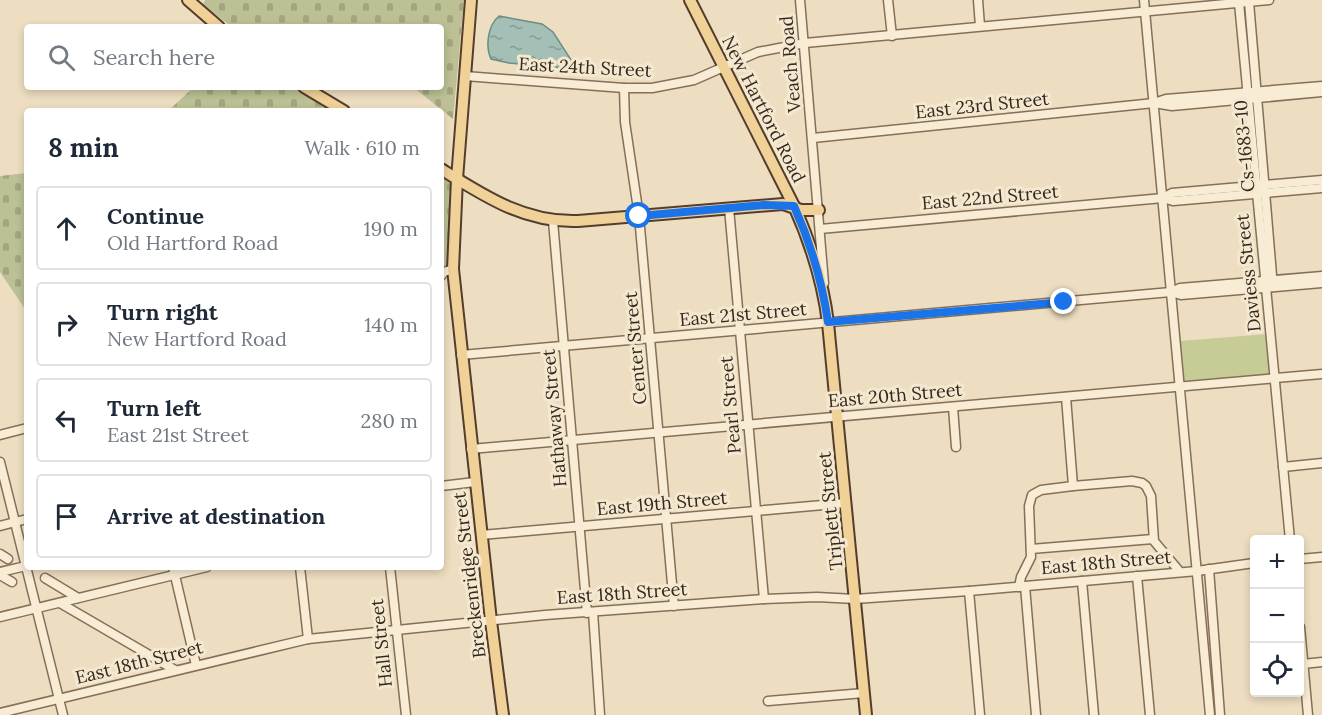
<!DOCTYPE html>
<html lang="en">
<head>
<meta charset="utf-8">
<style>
	body { margin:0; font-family:Lora,serif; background:#f2f2f3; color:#1f2937 }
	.controls { position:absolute; right:18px; bottom:18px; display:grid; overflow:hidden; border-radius:6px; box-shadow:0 3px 9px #0003 }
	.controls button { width:54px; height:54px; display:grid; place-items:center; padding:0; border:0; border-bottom:2px solid #e0e1e3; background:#fff; color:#1f2937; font:30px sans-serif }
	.stop { position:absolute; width:18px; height:18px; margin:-14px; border:4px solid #1a73e8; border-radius:50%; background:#fff }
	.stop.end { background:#1a73e8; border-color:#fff; box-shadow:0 2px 6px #0008 }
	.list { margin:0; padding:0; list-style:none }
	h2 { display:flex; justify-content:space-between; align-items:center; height:78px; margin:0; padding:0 24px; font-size:26px }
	h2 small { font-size:20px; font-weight:400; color:#747a83 }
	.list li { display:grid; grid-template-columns:39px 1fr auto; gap:18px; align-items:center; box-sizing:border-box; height:84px; margin:0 12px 12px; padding:0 12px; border:2px solid #e0e1e3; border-radius:6px }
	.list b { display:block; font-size:22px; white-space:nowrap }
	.list p { margin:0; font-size:20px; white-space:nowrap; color:#747a83 }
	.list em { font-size:20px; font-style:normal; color:#747a83 }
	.icon { flex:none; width:33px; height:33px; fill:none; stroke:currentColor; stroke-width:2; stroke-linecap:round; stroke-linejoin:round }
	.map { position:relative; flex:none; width:1322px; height:715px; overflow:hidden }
	.search { position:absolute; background:#fff; box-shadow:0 3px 9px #0003; left:24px; top:24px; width:420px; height:66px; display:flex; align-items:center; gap:15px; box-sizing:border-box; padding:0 21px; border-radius:6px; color:#747a83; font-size:22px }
	.panel { position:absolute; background:#fff; box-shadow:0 3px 9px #0003; left:24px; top:108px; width:420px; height:462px; border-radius:6px }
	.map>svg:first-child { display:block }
	.cemetery { fill:url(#cemetery-stones) }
	.green { fill:#c7cb95 }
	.water { fill:url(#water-ripples); stroke:#6b8d83; stroke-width:1.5 }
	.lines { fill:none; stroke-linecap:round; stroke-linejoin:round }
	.minor-casing { stroke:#866f59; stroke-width:11 }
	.major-casing { stroke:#543d2d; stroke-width:14 }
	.minor { stroke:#f8ecd4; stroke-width:8 }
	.major { stroke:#f0d198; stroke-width:10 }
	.route { stroke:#1a73e8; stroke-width:8 }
	.labels { text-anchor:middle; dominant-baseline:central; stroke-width:6; stroke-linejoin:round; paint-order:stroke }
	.street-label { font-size:18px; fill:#36281d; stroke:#f5e8d0 }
</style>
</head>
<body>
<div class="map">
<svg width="1322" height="715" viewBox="0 0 1322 715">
	<defs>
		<pattern id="cemetery-stones" width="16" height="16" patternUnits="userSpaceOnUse" patternTransform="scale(1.5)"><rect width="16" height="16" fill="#bcc094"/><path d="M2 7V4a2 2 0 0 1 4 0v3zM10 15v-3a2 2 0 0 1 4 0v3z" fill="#a2a57f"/></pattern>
		<pattern id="water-ripples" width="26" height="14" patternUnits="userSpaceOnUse" patternTransform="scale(1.5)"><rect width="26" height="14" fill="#a3bfb6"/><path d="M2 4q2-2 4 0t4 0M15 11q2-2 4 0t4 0" fill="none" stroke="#869b93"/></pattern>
	</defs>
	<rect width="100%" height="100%" fill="#eddec1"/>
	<g class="cemetery">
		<polygon points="205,0 464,0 453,119 413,87 441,87 441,27 232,27 203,5"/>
		<polygon points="194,87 304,87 344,111 168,111"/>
		<polygon points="441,169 457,179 453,269 441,276"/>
		<polygon points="27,173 27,312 0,272 0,176"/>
	</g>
	<polygon class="green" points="1269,334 1272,375 1184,383 1180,341"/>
	<path class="water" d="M499 16 542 24 553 32 577 69 509 63 491 59C485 46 488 25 499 16Z"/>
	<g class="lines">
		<g class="minor-casing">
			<g id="minor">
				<polyline points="800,0 824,283"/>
				<polyline points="888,0 892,36"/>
				<polyline points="978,0 980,26"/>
				<polyline points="1144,0 1210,715"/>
				<polyline points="1249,2 1273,287"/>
				<polyline points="1239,3 1290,540"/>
				<polyline points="465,76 624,88 652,88 694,80 758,52 805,43 1269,0"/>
				<polyline points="624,88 625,122 639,216 674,606"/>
				<polyline points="1154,103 1172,106 1322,92"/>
				<polyline points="813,138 1154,103 1166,99 1322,86"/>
				<polyline points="1163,198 1173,201 1322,188"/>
				<polyline points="729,208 764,599"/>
				<polyline points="553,221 587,613"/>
				<polyline points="820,229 1163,198 1172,193 1322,180"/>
				<polyline points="441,276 444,272 453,269"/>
				<polyline points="1171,292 1181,295 1322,283"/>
				<polyline points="461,355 1171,292 1180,288 1322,276"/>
				<polyline points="1066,397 1073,486"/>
				<polyline points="953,407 956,447"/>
				<polyline points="0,435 27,428"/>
				<polyline points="471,449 1322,374"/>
				<polyline points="0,462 63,715"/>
				<polyline points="1283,467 1322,463"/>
				<polyline points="441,486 475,482"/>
				<polyline points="0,526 27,519"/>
				<polyline points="481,535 846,503"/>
				<polyline points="1031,549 1153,539"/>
				<polyline points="0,554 8,559"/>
				<polyline points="1300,559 1322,557"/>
				<polyline points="173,567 196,665"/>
				<polyline points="300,567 308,639"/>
				<polyline points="390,567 406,715"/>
				<polyline points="1209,569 1220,715"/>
				<polyline points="0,572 26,566"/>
				<polyline points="0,575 12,582"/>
				<polyline points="1137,576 1150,715"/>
				<polyline points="45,578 78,598"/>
				<polyline points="1082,581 1094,715"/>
				<polyline points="1025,586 1036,715"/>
				<polyline points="1019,587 1021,577 1031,557 1029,506 1032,495 1041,490 1073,486 1132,481 1142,483 1146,486 1151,496 1154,541 1180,572"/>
				<polyline points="969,591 980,715"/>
				<polyline points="60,603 175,670"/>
				<polyline points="593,612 600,715"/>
				<polyline points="0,617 207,567"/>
				<polyline points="1300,627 1308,715"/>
				<polyline points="1303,664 1322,662"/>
				<polyline points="768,701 864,693"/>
				<polyline points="0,713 308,639 545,615 764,599 817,597 855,599 969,591 1197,571 1254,563"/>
			</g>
		</g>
		<g class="major-casing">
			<g id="major">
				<polyline points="188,0 219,27"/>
				<polyline points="471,0 457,179 453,269 491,621 503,715"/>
				<path d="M690 0 794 206C811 244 823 281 828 323L866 715"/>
				<polyline points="304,87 344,111"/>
				<path d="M441 169C484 196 525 223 578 221L783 204 801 210H819"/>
			</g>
		</g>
		<use href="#minor" class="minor"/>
		<use href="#major" class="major"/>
	</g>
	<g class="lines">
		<path class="route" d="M639 216 764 205 794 206C811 244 822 281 828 322L1064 302"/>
	</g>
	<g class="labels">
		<g class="street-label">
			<text transform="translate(790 64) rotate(-95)">Veach Road</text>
			<text transform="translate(585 67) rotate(3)">East 24th Street</text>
			<text transform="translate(982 105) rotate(-6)">East 23rd Street</text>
			<text transform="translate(764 109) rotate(63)">New Hartford Road</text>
			<text transform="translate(1244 146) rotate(-95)">Cs-1683-10</text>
			<text transform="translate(990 197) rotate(-5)">East 22nd Street</text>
			<text transform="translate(1248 273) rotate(-96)">Daviess Street</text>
			<text transform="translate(743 314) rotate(-5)">East 21st Street</text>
			<text transform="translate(635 348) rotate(-95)">Center Street</text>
			<text transform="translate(895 395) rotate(-5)">East 20th Street</text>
			<text transform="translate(730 405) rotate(-95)">Pearl Street</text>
			<text transform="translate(554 418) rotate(-95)">Hathaway Street</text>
			<text transform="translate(662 503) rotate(-5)">East 19th Street</text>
			<text transform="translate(830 511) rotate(-96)">Triplett Street</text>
			<text transform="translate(1106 562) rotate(-5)">East 18th Street</text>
			<text transform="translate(469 575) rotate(-97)">Breckenridge Street</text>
			<text transform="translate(622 593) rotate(-4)">East 18th Street</text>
			<text transform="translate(381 643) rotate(-96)">Hall Street</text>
			<text transform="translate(139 662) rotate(-14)">East 18th Street</text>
		</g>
	</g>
</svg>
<div class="controls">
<button>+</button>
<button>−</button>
<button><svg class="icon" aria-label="locate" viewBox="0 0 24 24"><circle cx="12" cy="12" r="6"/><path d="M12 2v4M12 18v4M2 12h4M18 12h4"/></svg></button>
</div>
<div class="stop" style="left:639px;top:216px"></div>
<div class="stop end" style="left:1064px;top:302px"></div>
<div class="search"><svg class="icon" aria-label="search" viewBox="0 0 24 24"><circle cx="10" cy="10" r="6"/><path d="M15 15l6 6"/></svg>Search here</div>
<section class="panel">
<h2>8 min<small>Walk · 610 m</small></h2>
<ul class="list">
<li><svg class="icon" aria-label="ahead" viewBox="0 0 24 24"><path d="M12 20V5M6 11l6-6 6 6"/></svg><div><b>Continue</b><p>Old Hartford Road</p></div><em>190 m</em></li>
<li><svg class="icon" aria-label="right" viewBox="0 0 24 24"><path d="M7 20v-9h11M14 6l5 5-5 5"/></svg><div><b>Turn right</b><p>New Hartford Road</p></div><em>140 m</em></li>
<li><svg class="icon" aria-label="left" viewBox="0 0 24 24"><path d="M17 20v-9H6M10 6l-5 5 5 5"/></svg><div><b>Turn left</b><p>East 21st Street</p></div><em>280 m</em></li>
<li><svg class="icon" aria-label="arrive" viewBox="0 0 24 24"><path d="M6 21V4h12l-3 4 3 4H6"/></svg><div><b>Arrive at destination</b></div></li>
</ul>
</section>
</div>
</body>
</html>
